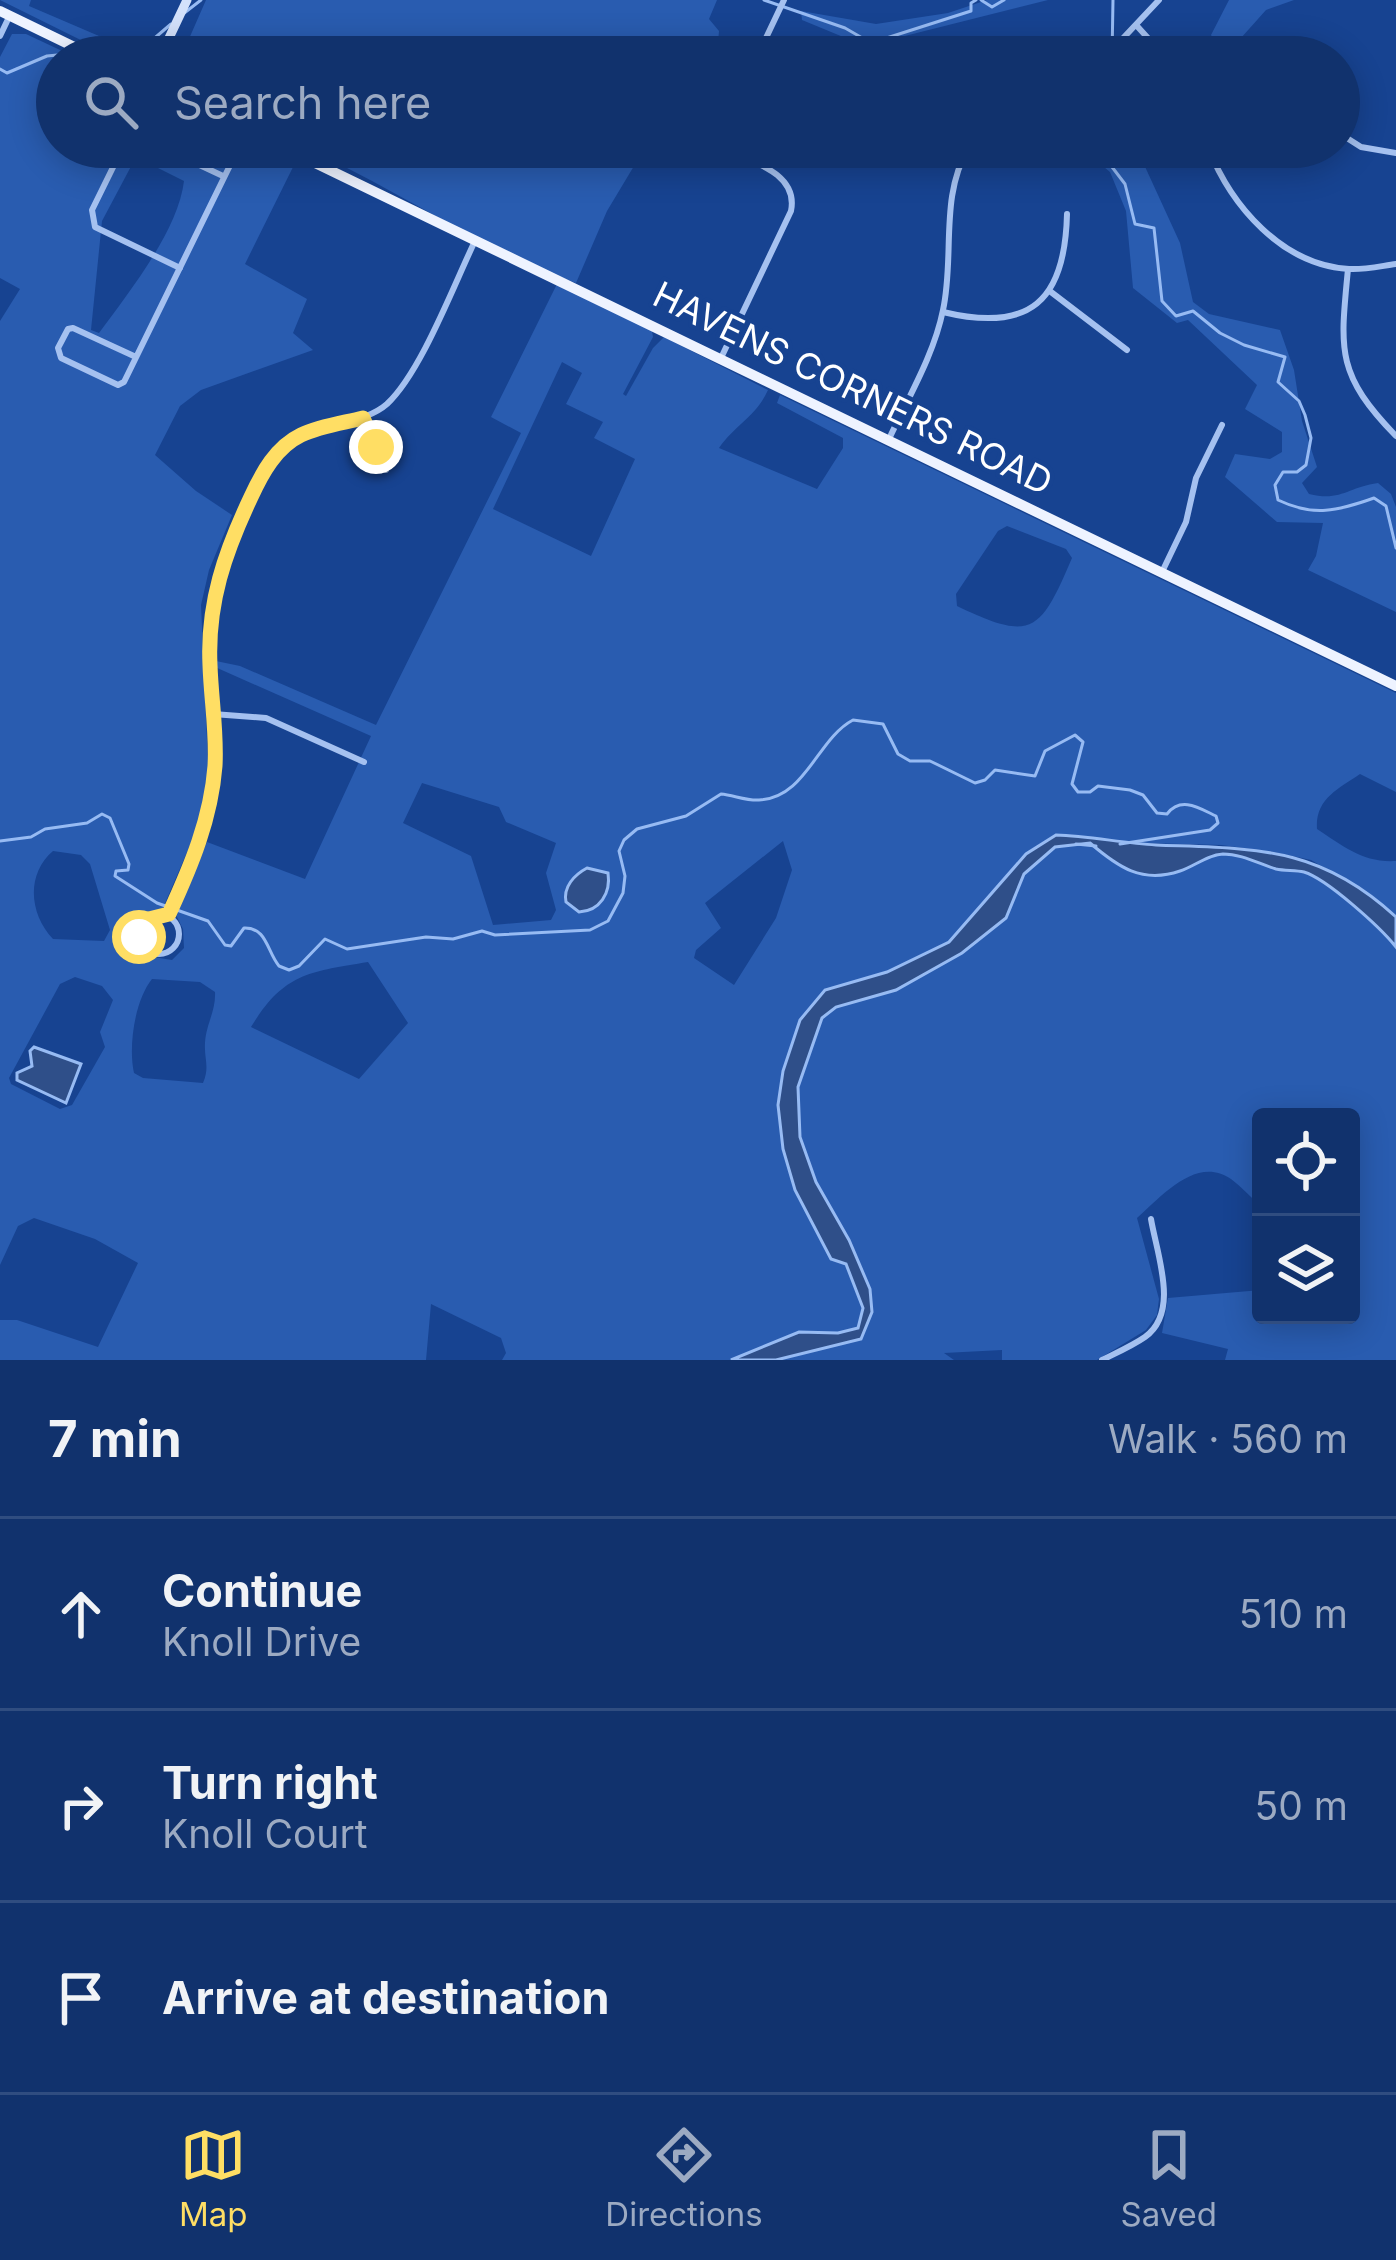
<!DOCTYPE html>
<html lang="en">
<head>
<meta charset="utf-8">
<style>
	body { margin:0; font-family:Inter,sans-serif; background:#1a3a72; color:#f1f3f6 }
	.controls { position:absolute; right:36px; bottom:36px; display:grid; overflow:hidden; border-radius:12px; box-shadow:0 6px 30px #0003 }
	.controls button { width:108px; height:108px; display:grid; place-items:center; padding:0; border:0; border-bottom:3px solid #304d80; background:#11326d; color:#f1f3f6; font:60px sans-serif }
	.stop { position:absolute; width:36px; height:36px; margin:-27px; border:9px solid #ffde64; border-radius:50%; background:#fff }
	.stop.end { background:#ffde64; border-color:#fff; box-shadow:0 3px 12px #0008 }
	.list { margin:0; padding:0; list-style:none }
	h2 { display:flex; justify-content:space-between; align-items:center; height:156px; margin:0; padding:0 48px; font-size:51px }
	h2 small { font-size:39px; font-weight:400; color:#9caac2 }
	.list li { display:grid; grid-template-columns:78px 1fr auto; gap:36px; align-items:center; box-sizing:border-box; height:192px; padding:0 48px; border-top:3px solid #304d80 }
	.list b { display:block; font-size:45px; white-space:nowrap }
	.list p { margin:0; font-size:39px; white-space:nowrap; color:#9caac2 }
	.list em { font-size:39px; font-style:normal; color:#9caac2 }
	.icon { flex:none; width:66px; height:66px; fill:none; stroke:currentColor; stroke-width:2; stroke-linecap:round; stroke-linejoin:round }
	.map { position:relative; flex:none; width:1396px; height:1360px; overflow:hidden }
	.search { position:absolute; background:#11326d; box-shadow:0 6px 30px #0003; left:36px; right:36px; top:36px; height:132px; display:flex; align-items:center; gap:30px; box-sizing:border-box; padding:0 42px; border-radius:66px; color:#9caac2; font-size:45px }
	.sheet { height:732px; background:#11326d }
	nav { display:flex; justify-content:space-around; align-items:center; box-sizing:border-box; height:168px; border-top:3px solid #304d80; background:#11326d; font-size:33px; color:#9caac2 }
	nav a { display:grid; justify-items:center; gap:6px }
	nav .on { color:#ffde64 }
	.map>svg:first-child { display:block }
	.green { fill:#295cb0; fill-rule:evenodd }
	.water { fill:#2f4f89; stroke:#97bbf3; stroke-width:3 }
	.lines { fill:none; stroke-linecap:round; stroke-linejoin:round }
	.stream { stroke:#97bbf3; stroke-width:3 }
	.street { stroke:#a5c1f0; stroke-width:6 }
	.secondary { stroke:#d3e1fb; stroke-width:9 }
	.primary { stroke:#eef3ff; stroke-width:10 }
	.route { stroke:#ffde64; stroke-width:15 }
	.labels { text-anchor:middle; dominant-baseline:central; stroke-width:9; stroke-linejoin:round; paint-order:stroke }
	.street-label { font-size:36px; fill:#fff; stroke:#174391 }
</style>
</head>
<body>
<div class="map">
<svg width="1396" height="1360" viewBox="0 0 1396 1360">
	<rect width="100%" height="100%" fill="#174391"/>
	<g class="green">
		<polygon points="0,0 31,0 29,6 148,57 115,57"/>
		<polygon points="206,0 717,0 709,19 719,31 718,42 694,57 181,57"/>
		<polygon points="987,0 1048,0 865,46 802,20 801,11 876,24 948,13"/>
		<polygon points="1229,0 1294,0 1266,10 1224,57 1211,35"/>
		<path d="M12 34H26L75 57H57V147H267L296 161 245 264 307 299 293 333 313 350 201 390 180 406 155 455 196 491 232 515 209 570 201 605 209 785 203 815 163 908 141 916 130 929 132 944 141 955 172 960 184 948 183 929 176 915 207 842 305 879 371 736 215 667 216 661 240 666 376 725 521 433 491 417 557 284 652 331 653 337 623 394 626 396 653 348 664 337 768 390C756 417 736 424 719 448L817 489 843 448V438L777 403 780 395 1396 693V792L1360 774C1338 789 1315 799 1317 829 1343 846 1363 863 1396 861V917L1374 897 1311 860 1274 852 1221 845 1104 842 1079 836 1026 854 949 942 887 972 826 990 800 1020 783 1071 778 1105 783 1149 795 1190 831 1259 846 1263 863 1308 859 1328 838 1333 799 1332 731 1360H502L506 1353 501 1338 431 1304 426 1360H0V1320H17L98 1347 138 1263 95 1239 34 1218 18 1226 0 1265V321L20 289 0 278V57ZM136 157 184 181C178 231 129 292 99 333L91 330 102 221ZM562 362 582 373 566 404 603 422 594 438 635 459 591 556 493 509ZM1007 526 1066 549 1072 558C1040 633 1032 642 957 606L956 594 998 531ZM422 783 499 807 506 822 556 843 546 873 556 910 551 920 493 925 471 856 403 823ZM783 841 792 870 776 918 734 985 694 958 696 950 721 928 705 903ZM53 851 81 855 90 864 110 930 104 941 53 939C29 914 26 874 53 851ZM579 873 608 891 599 905 568 887ZM368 962 408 1023 359 1079 251 1027C284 973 309 972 368 962ZM75 977 102 986 113 1000 100 1032 105 1047 72 1105 60 1109 11 1084 9 1078 60 984ZM152 979 200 982 215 992C216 1011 206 1024 205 1043 204 1059 210 1067 203 1083L143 1078 134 1073C128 1046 135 1000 152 979Z"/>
		<path d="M333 147H642L643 151 607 211 576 283C493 254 408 197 327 158Z"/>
		<path d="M1080 147H1136L1180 243 1193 302 1209 314 1280 330 1294 370 1302 421 1317 467 1302 483 1309 494C1341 502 1348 487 1378 483L1391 494 1396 507V612L1308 570 1316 556 1323 523 1277 522 1225 477 1235 454 1270 459 1282 452V432L1245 409 1257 385 1188 320 1177 323 1133 288 1126 211 1110 172Z"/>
		<path d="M1090 843C1117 868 1142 884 1180 871 1195 866 1207 855 1223 854 1242 854 1258 864 1276 869 1285 871 1295 870 1304 872 1327 879 1380 927 1396 947V1360H1225L1228 1349 1162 1333 1168 1298 1261 1290V1315H1351V1117H1261V1206C1251 1198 1242 1187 1231 1179 1196 1155 1161 1197 1137 1218L1159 1299 1157 1315 1146 1330 1097 1360H1002V1350L944 1353 954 1360H776L861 1339 872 1312 870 1288 849 1240 816 1182 800 1137 798 1087 822 1017 836 1007 896 990 1006 918 1024 874 1055 847Z"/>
	</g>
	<g class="water">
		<path d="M1056 835C1089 836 1122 843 1156 845 1255 849 1318 845 1396 917V947C1380 927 1327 879 1304 872 1295 870 1285 871 1276 869 1259 864 1242 854 1223 854 1207 855 1195 866 1180 871 1142 884 1118 867 1090 843L1055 847 1024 874 1006 918 962 953 896 990 836 1007 822 1018 798 1087 800 1137 816 1182 849 1240 870 1289 872 1312 861 1339 776 1360H731L799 1332 838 1333 858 1328 863 1308 846 1264 831 1259 795 1190 783 1149 778 1105 783 1071 800 1020 825 990 887 972 949 942 1026 854Z"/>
		<path d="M587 868 608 873C611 893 600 911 579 912L566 902C563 887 574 875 587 868Z"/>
		<polygon points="34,1047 81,1064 66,1103 17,1080 17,1073 32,1066 30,1051"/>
	</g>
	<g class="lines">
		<g class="stream">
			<polyline points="764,0 845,28 871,43 971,11 971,3 976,0"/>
			<polyline points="981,0 992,7 1004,0"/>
			<polyline points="183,14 201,0"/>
			<polyline points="93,52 143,48 171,24"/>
			<polyline points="1112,57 1113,0"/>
			<polyline points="0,69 7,73 47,56 78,53"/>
			<path d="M1109 147V163L1125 184 1135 224 1154 228 1162 301 1176 316 1193 311 1220 333 1244 345 1285 357 1278 382 1299 401 1305 415 1311 438 1306 465 1297 472H1283L1275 485 1278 500C1313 517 1338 511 1374 498L1386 506 1396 548"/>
			<path d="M0 841 31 837 45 829 87 823 102 814 110 818 129 864 128 870 116 871 115 876 157 903 208 921 225 945 231 946 244 928C267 927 267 952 279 966L289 970 299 966 325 939 347 949 426 937 453 939 482 931 495 935 590 930 608 921 623 893 625 876 619 851 624 840 637 829 686 816 721 794C733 795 747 801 759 800 806 798 817 739 853 720L883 724 898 754 910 761H930L975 783 985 780 995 770 1035 776 1045 751 1075 735 1083 742 1072 784 1078 792H1090L1098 786 1130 790 1143 795 1157 813 1167 814C1181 796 1199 808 1216 816L1218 823 1210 830 1120 844"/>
			<polyline points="1076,844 1096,846"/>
		</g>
		<g class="street">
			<polyline points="1137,26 1165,57"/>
			<polyline points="0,36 10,15"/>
			<polyline points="765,40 784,0"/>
			<polyline points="1098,57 1111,51 1159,0"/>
			<polyline points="1339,133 1361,147 1396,153"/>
			<polyline points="123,147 92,210 95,227 180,268"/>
			<polyline points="161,147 223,176"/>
			<path d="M721 147C749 161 799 172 791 211L721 358"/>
			<path d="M1208 147C1231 206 1282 265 1349 269 1364 270 1381 266 1396 264"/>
			<path d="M1348 269C1340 351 1336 374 1396 436"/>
			<polyline points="1051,292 1127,350"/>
			<path d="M943 312C1030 333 1065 301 1067 214"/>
			<polyline points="136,357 73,328 68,329 58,348 61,358 118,385 124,382 239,147"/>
			<polyline points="364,418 386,470"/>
			<path d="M889 439C908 398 934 355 943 310 955 256 939 197 969 147"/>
			<polyline points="1162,572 1186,522 1196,478 1222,425"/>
			<polyline points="213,714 266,718 364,762"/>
			<circle cx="159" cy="934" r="20"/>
			<path d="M169 914C191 866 211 819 215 765 219 691 199 620 227 547 248 495 270 442 328 427 348 421 371 418 387 404 421 372 453 287 474 243"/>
			<path d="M1102 1360C1116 1353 1132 1346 1145 1337 1180 1312 1157 1255 1151 1219"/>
		</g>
		<polyline class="secondary" points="160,57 187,0"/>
		<g class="primary">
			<polyline points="0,11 95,57"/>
			<polyline points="282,147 1396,686"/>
		</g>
	</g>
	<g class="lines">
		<path class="route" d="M139 937 145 920 169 914C191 866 211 819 215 766 217 732 211 698 210 665 207 603 225 552 251 497 262 473 276 447 301 435 320 426 343 423 363 418L376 447"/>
	</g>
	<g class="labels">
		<g class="street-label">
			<text transform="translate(853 388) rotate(26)">HAVENS CORNERS ROAD</text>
		</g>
	</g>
</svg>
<div class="controls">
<button><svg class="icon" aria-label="locate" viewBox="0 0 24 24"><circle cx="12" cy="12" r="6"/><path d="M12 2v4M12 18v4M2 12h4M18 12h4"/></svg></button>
<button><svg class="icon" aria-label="layers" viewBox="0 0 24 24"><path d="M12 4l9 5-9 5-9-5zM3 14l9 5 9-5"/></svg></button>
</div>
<div class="stop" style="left:139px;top:937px"></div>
<div class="stop end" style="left:376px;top:447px"></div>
<div class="search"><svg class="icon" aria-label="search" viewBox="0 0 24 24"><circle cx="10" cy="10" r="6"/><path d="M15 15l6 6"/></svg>Search here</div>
</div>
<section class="sheet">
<h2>7 min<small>Walk · 560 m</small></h2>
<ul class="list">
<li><svg class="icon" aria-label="ahead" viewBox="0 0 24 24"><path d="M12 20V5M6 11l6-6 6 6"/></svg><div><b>Continue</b><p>Knoll Drive</p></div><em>510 m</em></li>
<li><svg class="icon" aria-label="right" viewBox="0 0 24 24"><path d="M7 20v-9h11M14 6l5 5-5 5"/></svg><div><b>Turn right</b><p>Knoll Court</p></div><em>50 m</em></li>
<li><svg class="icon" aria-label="arrive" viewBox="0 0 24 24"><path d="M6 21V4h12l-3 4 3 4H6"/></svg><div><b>Arrive at destination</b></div></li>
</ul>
</section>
<nav>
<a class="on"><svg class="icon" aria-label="map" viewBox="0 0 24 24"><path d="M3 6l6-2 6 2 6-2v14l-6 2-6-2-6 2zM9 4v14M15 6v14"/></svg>Map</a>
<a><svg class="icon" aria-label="directions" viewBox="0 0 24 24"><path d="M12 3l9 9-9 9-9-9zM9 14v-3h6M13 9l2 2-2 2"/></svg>Directions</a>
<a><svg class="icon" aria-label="saved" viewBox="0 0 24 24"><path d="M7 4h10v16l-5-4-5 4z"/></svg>Saved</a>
</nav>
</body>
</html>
